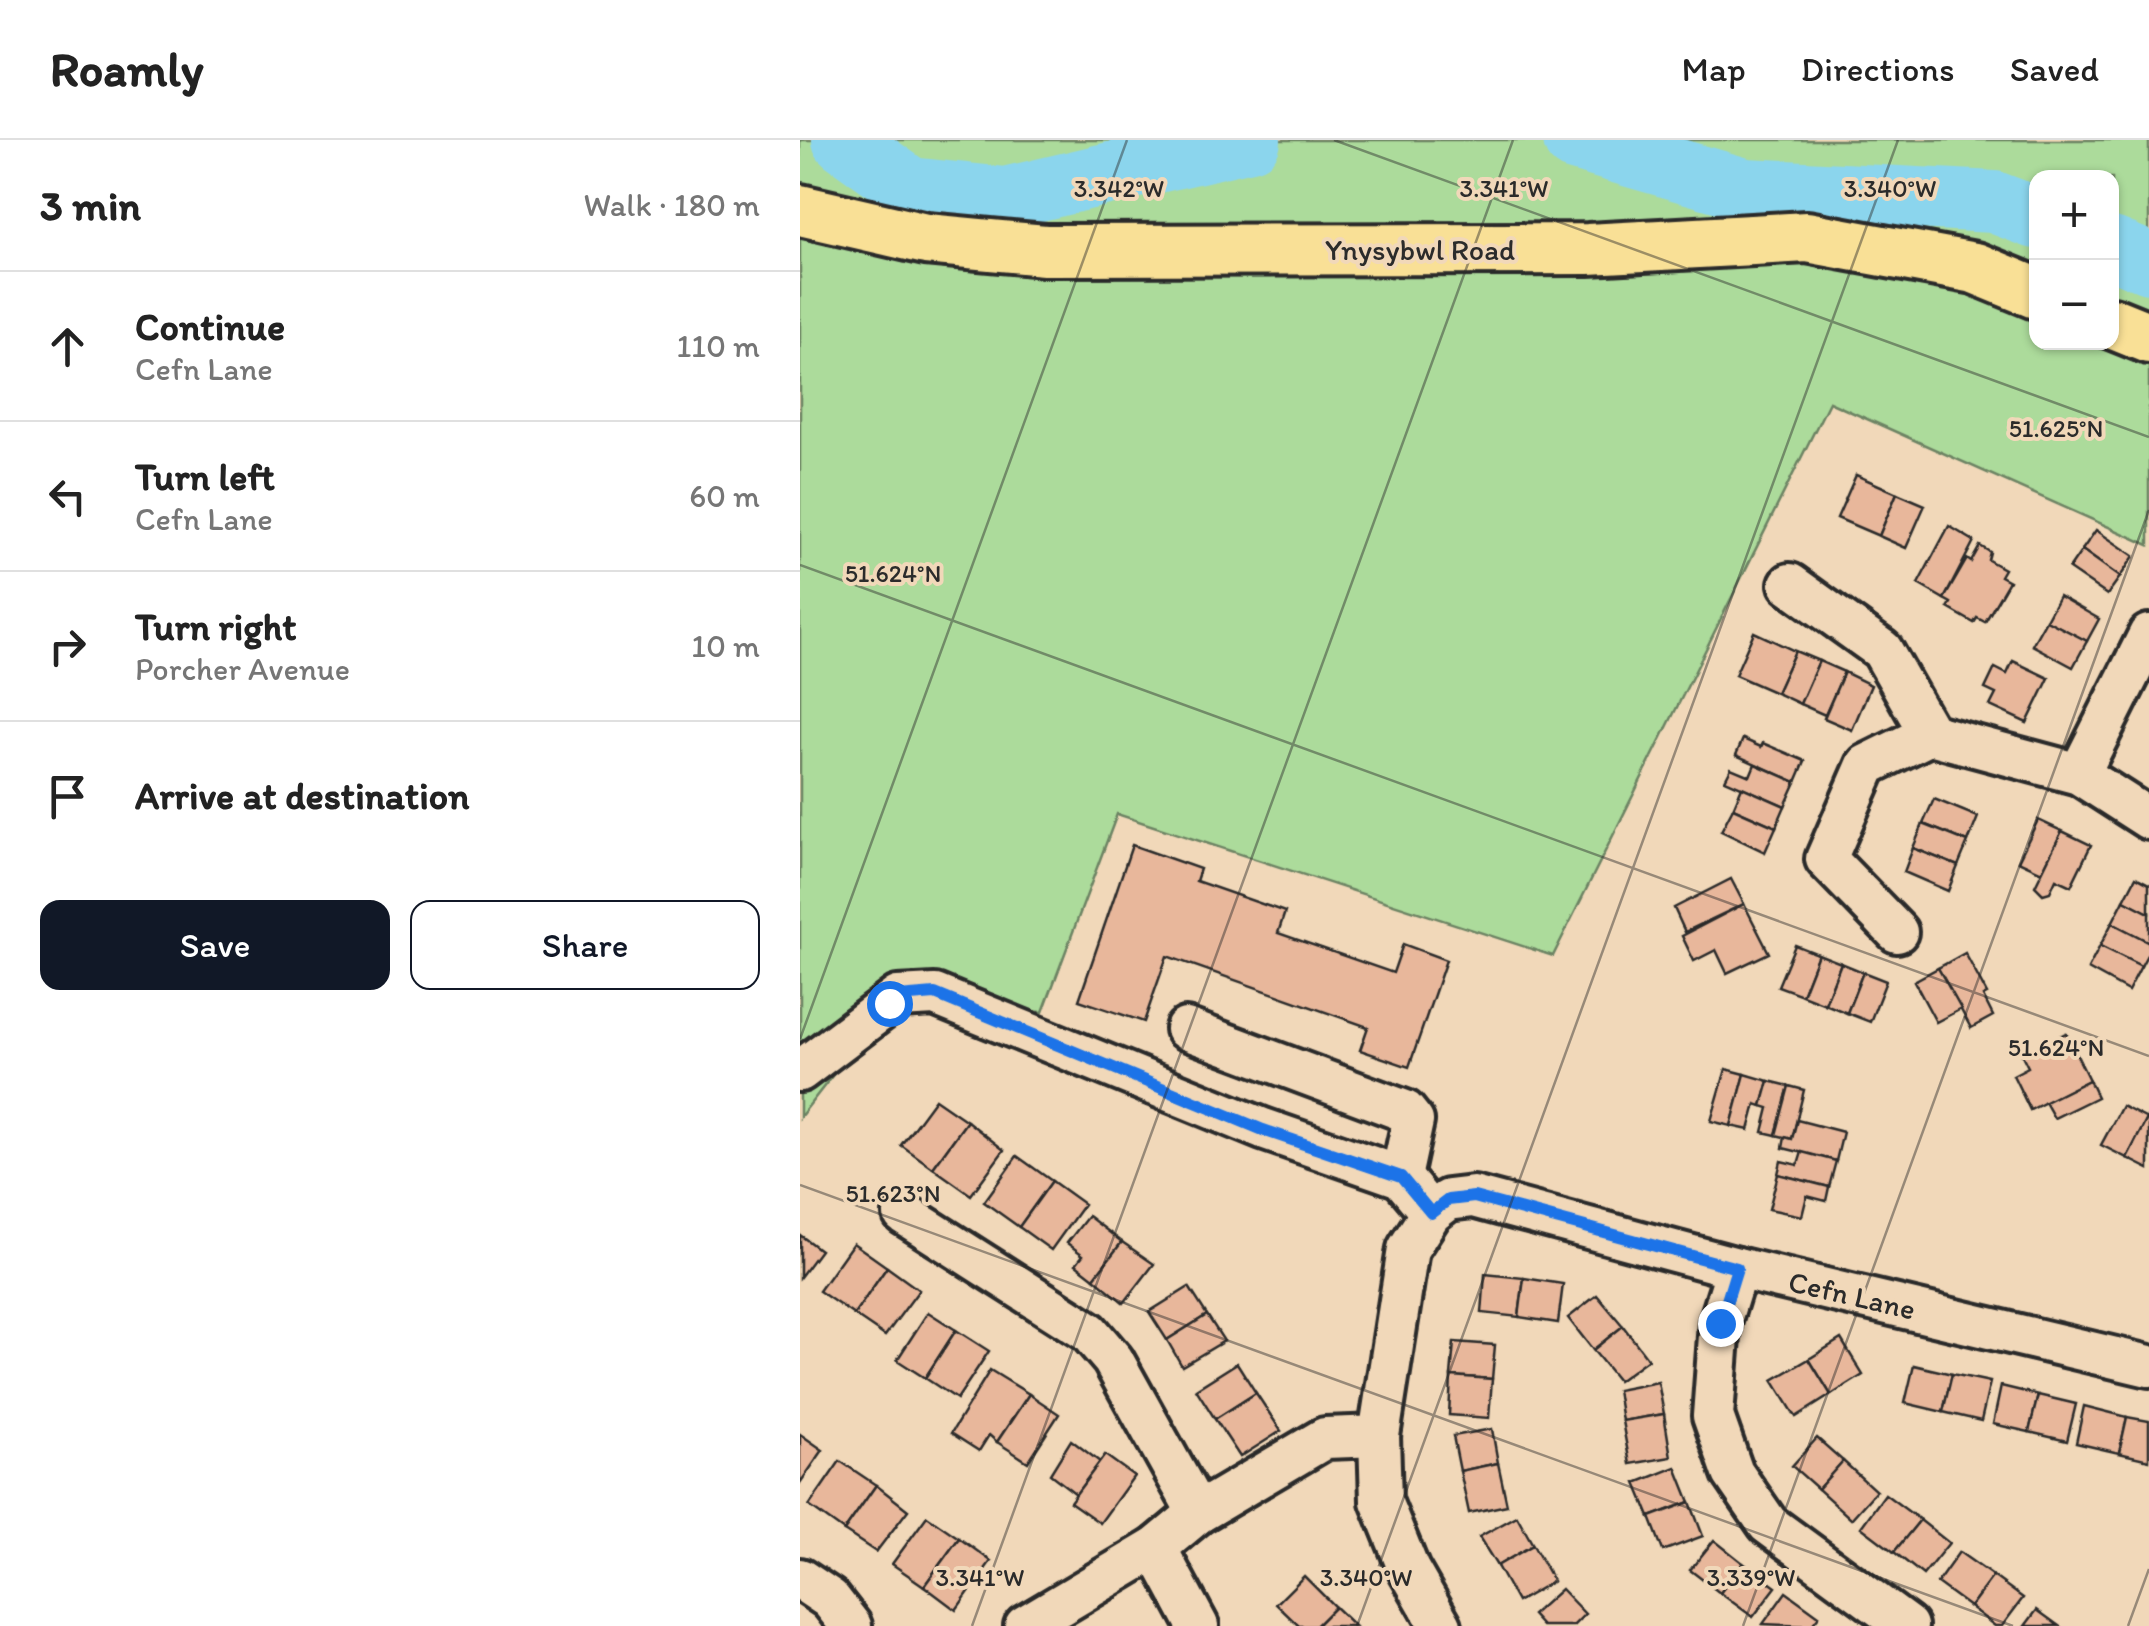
<!DOCTYPE html>
<html lang="en">
<head>
<meta charset="utf-8">
<style>
	body { margin:0; font-family:Itim,sans-serif; background:#f2f2f2; color:#222 }
	.controls { position:absolute; right:30px; top:30px; display:grid; overflow:hidden; border-radius:20px; box-shadow:0 2px 8px #0004 }
	.controls button { width:90px; height:90px; display:grid; place-items:center; padding:0; border:0; border-bottom:2px solid #e0e0e0; background:#fff; color:#222; font:50px sans-serif }
	.stop { position:absolute; width:30px; height:30px; margin:-22px; border:8px solid #1a73e8; border-radius:50%; background:#fff }
	.stop.end { background:#1a73e8; border-color:#fff; box-shadow:0 2px 10px #0008 }
	.list { margin:0; padding:0; list-style:none }
	h2 { display:flex; justify-content:space-between; align-items:center; height:130px; margin:0; padding:0 40px; font-size:42px }
	h2 small { font-size:32px; font-weight:400; color:#767676 }
	.list li { display:grid; grid-template-columns:65px 1fr auto; gap:30px; align-items:center; box-sizing:border-box; height:150px; padding:0 40px; border-top:2px solid #e0e0e0 }
	.list b { display:block; font-size:38px; white-space:nowrap }
	.list p { margin:0; font-size:32px; white-space:nowrap; color:#767676 }
	.list em { font-size:32px; font-style:normal; color:#767676 }
	.actions { display:flex; gap:20px; padding:30px 40px }
	.actions a { flex:1; padding:22px 0; border:2px solid #111827; border-radius:20px; text-align:center; font-size:35px; color:#111827 }
	.actions .main { background:#111827; color:#fff }
	.icon { flex:none; width:55px; height:55px; fill:none; stroke:currentColor; stroke-width:2; stroke-linecap:round; stroke-linejoin:round }
	.map { position:relative; flex:none; width:1349px; height:1486px; overflow:hidden }
	header { display:flex; align-items:center; gap:60px; box-sizing:border-box; height:140px; padding:0 50px; background:#fff; border-bottom:2px solid #e0e0e0 }
	header strong { font-size:48px }
	nav { display:flex; gap:55px; margin-inline-start:auto; font-size:35px }
	main { display:flex }
	aside { flex:1; background:#fff }
	.map>svg:first-child { display:block }
	.green { fill:#acdb9b; stroke:#6c8363; stroke-width:2.5; fill-rule:evenodd }
	.lines { fill:none; stroke-linecap:round; stroke-linejoin:round }
	.river { stroke:#8bd5ed; stroke-width:62 }
	.building { fill:#e8b79b; stroke:#2b2b2b; stroke-width:2.5 }
	.minor-casing { stroke:#2b2b2b; stroke-width:48 }
	.major-casing { stroke:#2b2b2b; stroke-width:58 }
	.minor { stroke:#f1d8b9; stroke-width:40 }
	.major { stroke:#f9e096; stroke-width:50 }
	.route { stroke:#1a73e8; stroke-width:12 }
	.ticks { fill:none; stroke:#2b2b2b; stroke-width:2.5; stroke-opacity:0.45 }
	.labels { text-anchor:middle; dominant-baseline:central; stroke-width:8; stroke-linejoin:round; paint-order:stroke }
	.street-label { font-size:30px; fill:#2b2b2b; stroke:#f1d8b9 }
	.ticks-label { font-size:25px; text-anchor:middle; fill:#2b2b2b; stroke:#f1d8b9; stroke-width:8; stroke-linejoin:round; paint-order:stroke }
</style>
</head>
<body>
<header>
<strong>Roamly</strong>
<nav><a>Map</a><a>Directions</a><a>Saved</a></nav>
</header>
<main>
<aside>
<h2>3 min<small>Walk · 180 m</small></h2>
<ul class="list">
<li><svg class="icon" aria-label="ahead" viewBox="0 0 24 24"><path d="M12 20V5M6 11l6-6 6 6"/></svg><div><b>Continue</b><p>Cefn Lane</p></div><em>110 m</em></li>
<li><svg class="icon" aria-label="left" viewBox="0 0 24 24"><path d="M17 20v-9H6M10 6l-5 5 5 5"/></svg><div><b>Turn left</b><p>Cefn Lane</p></div><em>60 m</em></li>
<li><svg class="icon" aria-label="right" viewBox="0 0 24 24"><path d="M7 20v-9h11M14 6l5 5-5 5"/></svg><div><b>Turn right</b><p>Porcher Avenue</p></div><em>10 m</em></li>
<li><svg class="icon" aria-label="arrive" viewBox="0 0 24 24"><path d="M6 21V4h12l-3 4 3 4H6"/></svg><div><b>Arrive at destination</b></div></li>
</ul>
<div class="actions"><a class="main">Save</a><a>Share</a></div>
</aside>
<div class="map">
<svg width="1349" height="1486" viewBox="0 0 1349 1486">
	<rect width="100%" height="100%" fill="#f1d8b9"/>
	<filter id="ink" filterUnits="userSpaceOnUse"><feTurbulence type="fractalNoise" baseFrequency=".01" numOctaves="2"/><feDisplacementMap in="SourceGraphic" scale="20" xChannelSelector="R" yChannelSelector="G"/><feConvolveMatrix kernelMatrix="1 2 1 2 8 2 1 2 1" color-interpolation-filters="sRGB"/></filter>
	<g filter="url(#ink)">
		<path class="green" d="M0 0H1349V405L1029 262 753 816 317 674 243 872 89 863 0 977ZM1236 38H1312V202H1236Z"/>
		<g class="lines">
			<g class="river">
				<polyline points="43,0 110,48 205,58 450,0"/>
				<polyline points="774,0 945,49 1194,62 1236,78"/>
				<polyline points="1312,108 1349,123"/>
			</g>
		</g>
		<g class="building">
			<polygon points="1056,335 1097,353 1079,396 1037,378"/>
			<polygon points="1097,353 1125,365 1106,408 1079,396"/>
			<polygon points="1149,386 1174,401 1144,459 1118,444"/>
			<polygon points="1296,390 1334,416 1320,437 1282,410"/>
			<polygon points="1180,406 1190,412 1188,420 1204,429 1200,436 1209,441 1185,482 1177,478 1174,483 1148,468 1151,463 1144,459 1167,419 1171,422"/>
			<polygon points="1282,410 1320,437 1307,455 1269,429"/>
			<polygon points="1259,456 1299,479 1287,501 1246,480"/>
			<polygon points="1246,480 1287,501 1273,527 1232,505"/>
			<polygon points="954,492 995,511 976,553 935,535"/>
			<polygon points="995,511 1019,521 1000,564 976,553"/>
			<polygon points="1019,521 1044,532 1025,575 1000,564"/>
			<polygon points="1213,521 1249,538 1227,583 1190,566 1196,554 1185,549 1195,528 1207,534"/>
			<polygon points="1044,532 1071,545 1052,590 1024,578"/>
			<polygon points="943,599 961,607 963,603 1005,621 996,642 936,615"/>
			<polygon points="955,624 996,642 985,666 925,640 931,628 950,636"/>
			<polygon points="942,647 985,666 976,687 933,668"/>
			<polygon points="1134,659 1178,677 1168,702 1123,684"/>
			<polygon points="933,668 976,687 965,712 921,691"/>
			<polygon points="1238,680 1262,691 1242,732 1218,721"/>
			<polygon points="1123,684 1168,702 1158,726 1113,708"/>
			<polygon points="1262,691 1291,705 1271,746 1256,739 1250,752 1243,754 1235,746"/>
			<polygon points="332,705 400,729 396,741 485,772 478,793 593,833 603,804 646,820 609,927 560,910 568,887 367,816 344,882 279,860"/>
			<polygon points="1113,708 1158,726 1148,751 1104,732"/>
			<polygon points="1336,737 1349,744 1349,773 1324,760"/>
			<polygon points="931,739 944,764 885,792 874,768"/>
			<polygon points="1324,760 1349,773 1349,802 1312,783"/>
			<polygon points="944,764 969,813 927,833 916,810 894,821 882,796"/>
			<polygon points="1312,783 1349,802 1349,811 1341,826 1300,806"/>
			<polygon points="995,805 1018,814 1002,855 978,846"/>
			<polygon points="1300,806 1341,826 1328,851 1288,829"/>
			<polygon points="1165,813 1187,854 1183,856 1193,876 1171,888 1138,828"/>
			<polygon points="1018,814 1041,823 1025,864 1002,855"/>
			<polygon points="1041,823 1063,832 1047,873 1025,864"/>
			<polygon points="1138,828 1161,869 1136,882 1114,841"/>
			<polygon points="1063,832 1086,841 1070,882 1047,873"/>
			<polygon points="1266,893 1289,940 1230,970 1213,935 1228,927 1222,915"/>
			<polygon points="926,929 945,934 931,986 911,981"/>
			<polygon points="945,934 969,941 962,966 956,964 949,990 931,986"/>
			<polygon points="1289,940 1297,957 1254,978 1245,962"/>
			<polygon points="969,941 989,946 976,995 963,992 969,968 962,966"/>
			<polygon points="989,946 1004,950 992,999 976,995"/>
			<polygon points="135,959 167,981 133,1028 101,1005"/>
			<polygon points="1322,966 1347,979 1327,1018 1301,1005"/>
			<polygon points="1347,979 1349,980 1349,1029 1327,1018"/>
			<polygon points="997,980 1043,992 1036,1021 983,1008 985,997 992,999"/>
			<polygon points="167,981 204,1010 171,1055 133,1028"/>
			<polygon points="1002,1012 1036,1021 1029,1047 978,1034 981,1021 998,1025"/>
			<polygon points="217,1016 252,1041 219,1087 184,1062"/>
			<polygon points="978,1034 1029,1047 1026,1061 1007,1056 1002,1076 969,1069"/>
			<polygon points="252,1041 284,1064 251,1110 219,1087"/>
			<polygon points="288,1076 322,1102 294,1138 276,1124 283,1115 267,1103"/>
			<polygon points="0,1095 20,1110 0,1137"/>
			<polygon points="322,1102 354,1124 324,1163 294,1138"/>
			<polygon points="53,1103 87,1127 54,1175 19,1151"/>
			<polygon points="87,1127 119,1150 85,1196 54,1175"/>
			<polygon points="685,1134 724,1138 719,1177 682,1173"/>
			<polygon points="724,1138 763,1144 758,1183 719,1177"/>
			<polygon points="389,1147 407,1175 367,1200 349,1172"/>
			<polygon points="797,1155 823,1186 793,1210 768,1178"/>
			<polygon points="128,1172 156,1190 125,1238 97,1220"/>
			<polygon points="407,1175 424,1201 382,1226 367,1200"/>
			<polygon points="823,1186 848,1219 818,1241 793,1210"/>
			<polygon points="156,1190 189,1211 157,1259 125,1238"/>
			<polygon points="1041,1199 1063,1235 1031,1255 1009,1219"/>
			<polygon points="654,1202 695,1205 692,1239 651,1236"/>
			<polygon points="1009,1219 1031,1255 996,1277 973,1240"/>
			<polygon points="437,1223 456,1253 415,1279 396,1249"/>
			<polygon points="1114,1225 1152,1234 1143,1272 1105,1263"/>
			<polygon points="190,1230 229,1254 197,1302 189,1295 179,1311 151,1293"/>
			<polygon points="1152,1234 1190,1242 1181,1281 1143,1272"/>
			<polygon points="651,1236 692,1239 689,1278 649,1275"/>
			<polygon points="858,1242 864,1274 822,1281 817,1250"/>
			<polygon points="1201,1246 1238,1255 1229,1292 1193,1284"/>
			<polygon points="456,1253 481,1291 440,1317 415,1279"/>
			<polygon points="229,1254 259,1274 228,1322 197,1302"/>
			<polygon points="1238,1255 1276,1264 1267,1301 1229,1292"/>
			<polygon points="1284,1266 1327,1277 1319,1313 1276,1303"/>
			<polygon points="864,1274 871,1317 830,1324 822,1281"/>
			<polygon points="1327,1277 1349,1281 1349,1320 1319,1313"/>
			<polygon points="692,1289 698,1323 660,1331 653,1296"/>
			<polygon points="0,1294 23,1310 0,1343"/>
			<polygon points="1017,1298 1043,1321 1018,1349 992,1326"/>
			<polygon points="271,1300 300,1322 276,1354 250,1334"/>
			<polygon points="305,1315 334,1336 300,1383 270,1362"/>
			<polygon points="40,1321 76,1345 44,1391 9,1366"/>
			<polygon points="1043,1321 1076,1351 1051,1379 1018,1349"/>
			<polygon points="698,1323 707,1365 669,1373 660,1331"/>
			<polygon points="876,1327 890,1362 850,1377 836,1343"/>
			<polygon points="76,1345 108,1370 76,1412 44,1391"/>
			<polygon points="1085,1354 1120,1380 1094,1412 1061,1387"/>
			<polygon points="890,1362 903,1396 863,1411 850,1377"/>
			<polygon points="127,1376 159,1398 124,1446 92,1424"/>
			<polygon points="717,1376 733,1405 697,1426 679,1397"/>
			<polygon points="1120,1380 1149,1403 1123,1435 1094,1412"/>
			<polygon points="159,1398 191,1421 156,1470 124,1446"/>
			<polygon points="914,1400 943,1423 920,1453 890,1430"/>
			<polygon points="733,1405 753,1441 717,1462 697,1426"/>
			<polygon points="1159,1412 1193,1436 1170,1467 1137,1443"/>
			<polygon points="943,1423 976,1447 953,1477 920,1453"/>
			<polygon points="504,1436 535,1467 516,1486 499,1486 476,1464"/>
			<polygon points="1193,1436 1223,1458 1202,1486 1195,1486 1170,1467"/>
			<polygon points="761,1449 785,1474 773,1486 742,1486 732,1475"/>
			<polygon points="986,1452 1019,1476 1011,1486 963,1484"/>
			<polygon points="535,1467 555,1486 516,1486"/>
			<polygon points="1237,1470 1259,1486 1225,1486"/>
		</g>
		<g class="lines">
			<g class="minor-casing">
				<g id="minor">
					<polyline points="990,444 1082,510 1130,594 1279,634 1349,679"/>
					<polyline points="1279,634 1349,495"/>
					<polyline points="1097,792 1026,719 1067,625 1130,594"/>
					<polyline points="386,889 605,971 613,981 601,1037"/>
					<polyline points="0,931 98,857 135,855 463,989 601,1037 631,1073"/>
					<polyline points="104,1074 289,1192 313,1220 398,1373"/>
					<polyline points="937,1128 920,1183 913,1276 933,1333 968,1384 1107,1486"/>
					<polyline points="579,1296 581,1361 609,1430 641,1486"/>
					<polyline points="356,1408 398,1486"/>
					<polyline points="0,1439 30,1459 51,1486"/>
					<polyline points="225,1486 356,1408 398,1373 525,1298 579,1296 608,1109 631,1073 648,1060 673,1057 937,1128 1349,1226"/>
				</g>
			</g>
			<g class="major-casing">
				<g id="major">
					<polyline points="0,70 126,99 245,110 788,109 1007,97 1175,128 1236,153"/>
					<polyline points="1312,183 1349,198"/>
				</g>
			</g>
			<use href="#minor" class="minor"/>
			<use href="#major" class="major"/>
		</g>
	</g>
	<g class="lines" filter="url(#ink)">
		<polyline class="route" points="89,863 98,857 135,854 463,990 601,1037 631,1073 648,1060 674,1057 937,1128 920,1183"/>
	</g>
	<path class="ticks" d="M534 0 1349 297M0 425 1349 916M0 899 327 0M0 1045 1213 1486M172 1486 713 0M557 1486 1098 0M943 1486 1349 370M1328 1486 1349 1429"/>
	<g class="labels">
		<g class="street-label">
			<text x="620" y="109">Ynysybwl Road</text>
			<text transform="translate(1052 1155) rotate(13)">Cefn Lane</text>
		</g>
	</g>
	<g class="ticks-label">
		<text x="1090" y="57">3.340°W</text>
		<text x="319" y="57">3.342°W</text>
		<text x="704" y="57">3.341°W</text>
		<text x="1256" y="297">51.625°N</text>
		<text x="93" y="442">51.624°N</text>
		<text x="1256" y="916">51.624°N</text>
		<text x="93" y="1062">51.623°N</text>
		<text x="180" y="1446">3.341°W</text>
		<text x="566" y="1446">3.340°W</text>
		<text x="951" y="1446">3.339°W</text>
	</g>
</svg>
<div class="controls">
<button>+</button>
<button>−</button>
</div>
<div class="stop" style="left:89px;top:863px"></div>
<div class="stop end" style="left:920px;top:1183px"></div>
</div>
</main>
</body>
</html>
